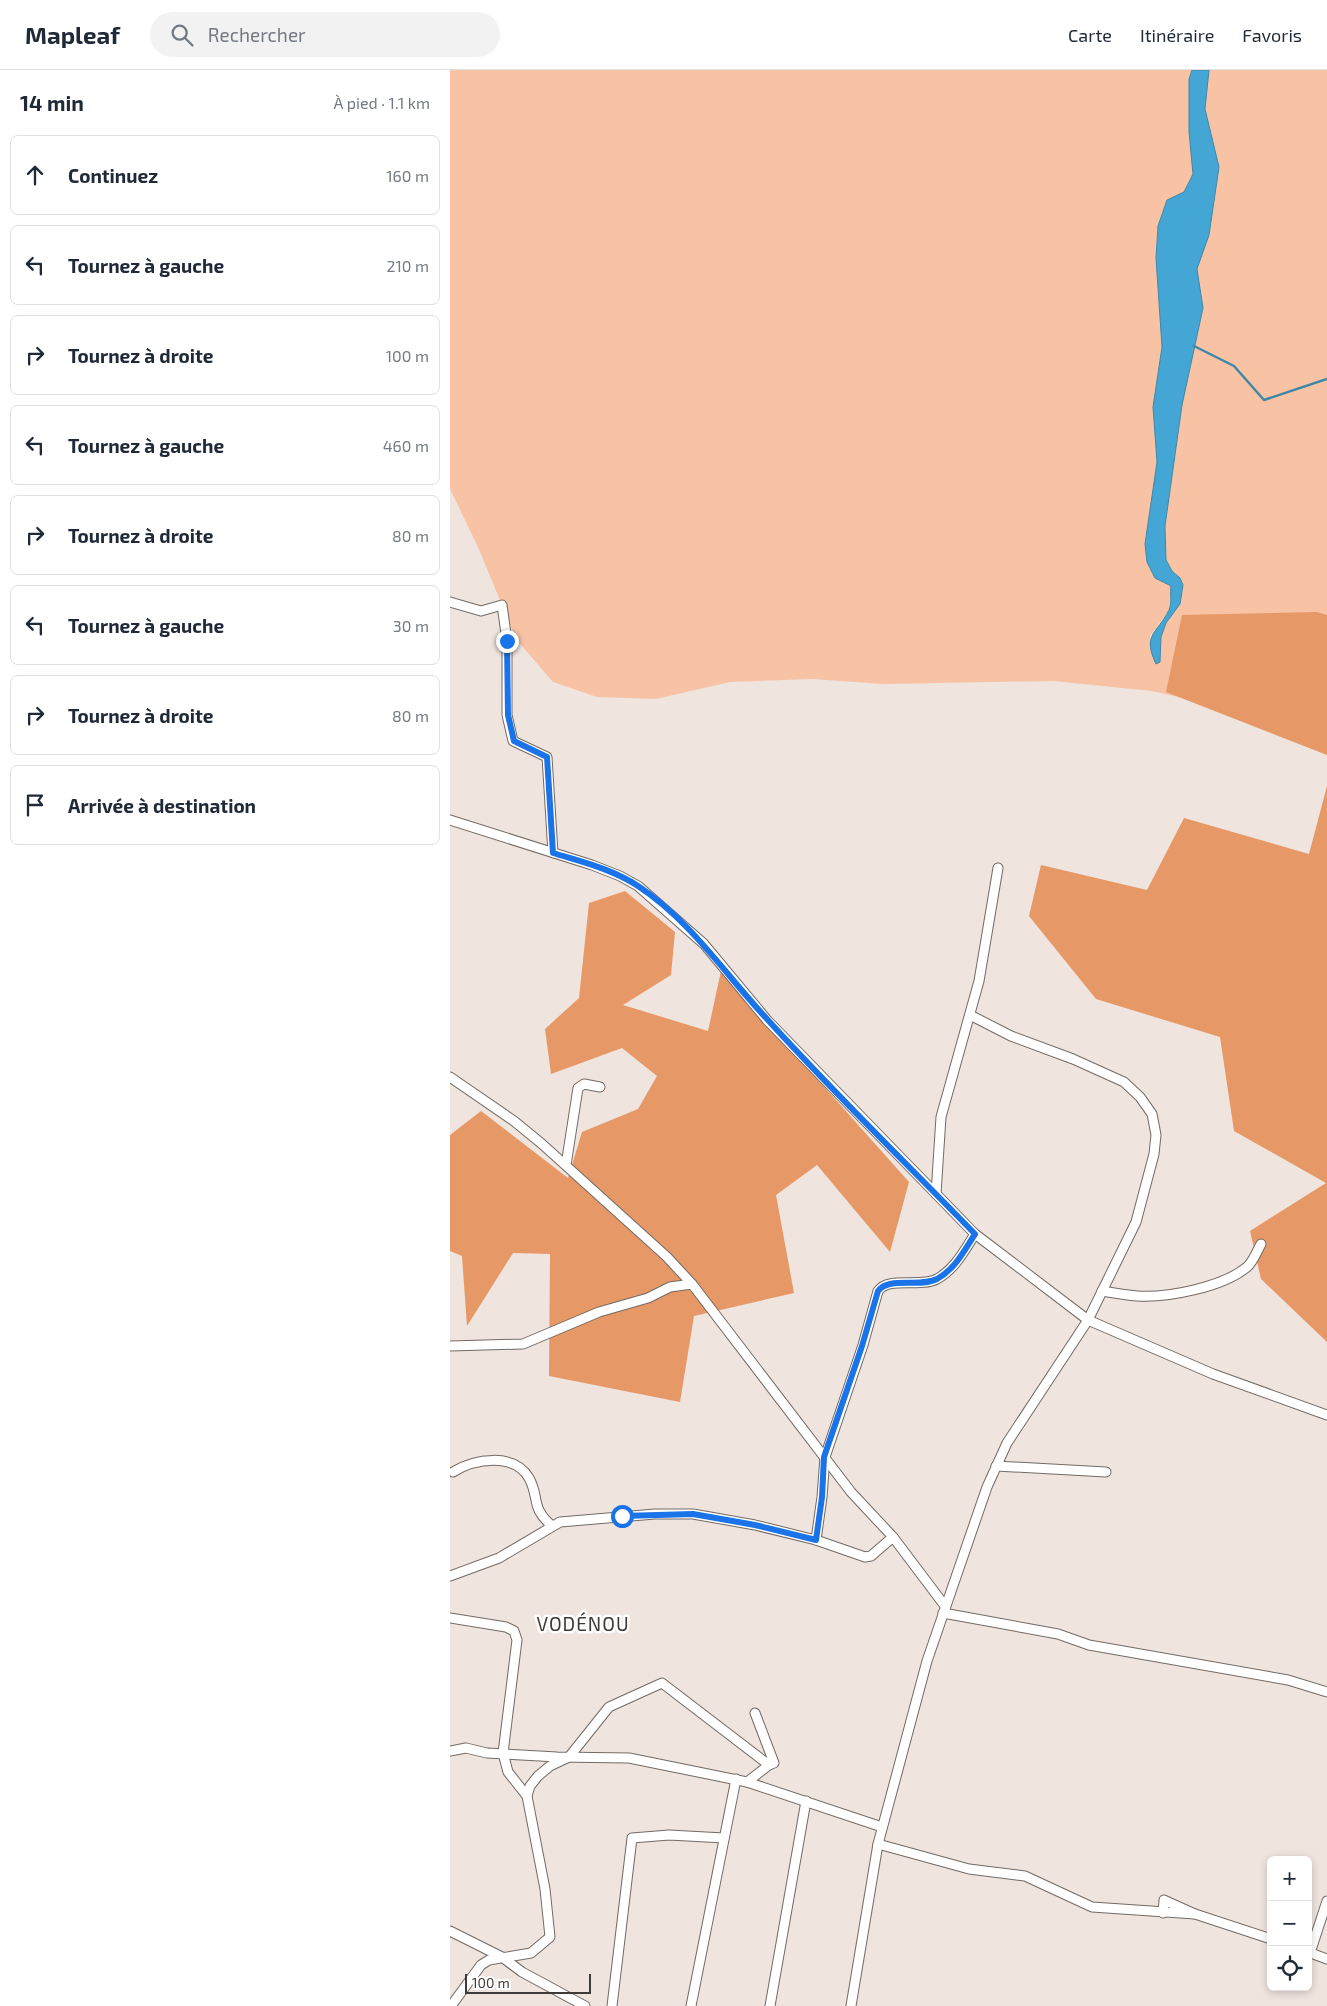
<!DOCTYPE html>
<html lang="fr">
<head>
<meta charset="utf-8">
<style>
	body { margin:0; font-family:"Exo 2",sans-serif; background:#f2f2f3; color:#1f2937 }
	.controls { position:absolute; right:15px; bottom:15px; display:grid; overflow:hidden; border-radius:8px; box-shadow:0 2px 8px #0003 }
	.controls button { width:45px; height:45px; display:grid; place-items:center; padding:0; border:0; border-bottom:1px solid #e0e1e3; background:#fff; color:#1f2937; font:25px sans-serif }
	.scale { position:absolute; left:15px; bottom:12px; width:126px; box-sizing:border-box; padding-left:5px; border:2px solid #3e3a38; border-top:0; font-size:14px; line-height:18px; white-space:nowrap; color:#3e3a38; -webkit-text-stroke:4px #fff; paint-order:stroke }
	.stop { position:absolute; width:15px; height:15px; margin:-11px; border:4px solid #1a73e8; border-radius:50%; background:#fff }
	.stop.end { background:#1a73e8; border-color:#fff; box-shadow:0 1px 5px #0008 }
	.list { margin:0; padding:0; list-style:none }
	h2 { display:flex; justify-content:space-between; align-items:center; height:65px; margin:0; padding:0 20px; font-size:21px }
	h2 small { font-size:16px; font-weight:400; color:#747a83 }
	.list li { display:grid; grid-template-columns:32px 1fr auto; gap:15px; align-items:center; box-sizing:border-box; height:80px; margin:0 10px 10px; padding:0 10px; border:1px solid #e0e1e3; border-radius:8px }
	.list b { display:block; font-size:19px; white-space:nowrap }
	.list em { font-size:16px; font-style:normal; color:#747a83 }
	.icon { flex:none; width:28px; height:28px; fill:none; stroke:currentColor; stroke-width:2; stroke-linecap:round; stroke-linejoin:round }
	.map { position:relative; flex:none; width:877px; height:1936px; overflow:hidden }
	header { display:flex; align-items:center; gap:30px; box-sizing:border-box; height:70px; padding:0 25px; background:#fff; border-bottom:1px solid #e0e1e3 }
	header strong { font-size:24px }
	nav { display:flex; gap:28px; margin-inline-start:auto; font-size:18px }
	.search { width:350px; height:45px; background:#f2f2f3; display:flex; align-items:center; gap:12px; box-sizing:border-box; padding:0 18px; border-radius:28px; color:#747a83; font-size:19px }
	main { display:flex }
	aside { flex:1; background:#fff }
	.map>svg:first-child { display:block }
	.green { fill:#f7c3a4 }
	.forest { fill:#e79867 }
	.water { fill:#43a6d5; stroke:#4286a6 }
	.lines { fill:none; stroke-linecap:round; stroke-linejoin:round }
	.stream { stroke:#4286a6; stroke-width:2.5 }
	.minor-casing { stroke:#736a64; stroke-width:11 }
	.minor { stroke:#fff; stroke-width:9 }
	.route { stroke:#1a73e8; stroke-width:6 }
	.labels { text-anchor:middle; dominant-baseline:central; stroke-width:5; stroke-linejoin:round; paint-order:stroke }
	.quarter-label { font-size:19px; letter-spacing:1px; fill:#3e3a38; stroke:#fff }
</style>
</head>
<body>
<header>
<strong>Mapleaf</strong>
<div class="search"><svg class="icon" aria-label="search" viewBox="0 0 24 24"><circle cx="10" cy="10" r="6"/><path d="M15 15l6 6"/></svg>Rechercher</div>
<nav><a>Carte</a><a>Itinéraire</a><a>Favoris</a></nav>
</header>
<main>
<aside>
<h2>14 min<small>À pied · 1.1 km</small></h2>
<ul class="list">
<li><svg class="icon" aria-label="ahead" viewBox="0 0 24 24"><path d="M12 20V5M6 11l6-6 6 6"/></svg><div><b>Continuez</b></div><em>160 m</em></li>
<li><svg class="icon" aria-label="left" viewBox="0 0 24 24"><path d="M17 20v-9H6M10 6l-5 5 5 5"/></svg><div><b>Tournez à gauche</b></div><em>210 m</em></li>
<li><svg class="icon" aria-label="right" viewBox="0 0 24 24"><path d="M7 20v-9h11M14 6l5 5-5 5"/></svg><div><b>Tournez à droite</b></div><em>100 m</em></li>
<li><svg class="icon" aria-label="left" viewBox="0 0 24 24"><path d="M17 20v-9H6M10 6l-5 5 5 5"/></svg><div><b>Tournez à gauche</b></div><em>460 m</em></li>
<li><svg class="icon" aria-label="right" viewBox="0 0 24 24"><path d="M7 20v-9h11M14 6l5 5-5 5"/></svg><div><b>Tournez à droite</b></div><em>80 m</em></li>
<li><svg class="icon" aria-label="left" viewBox="0 0 24 24"><path d="M17 20v-9H6M10 6l-5 5 5 5"/></svg><div><b>Tournez à gauche</b></div><em>30 m</em></li>
<li><svg class="icon" aria-label="right" viewBox="0 0 24 24"><path d="M7 20v-9h11M14 6l5 5-5 5"/></svg><div><b>Tournez à droite</b></div><em>80 m</em></li>
<li><svg class="icon" aria-label="arrive" viewBox="0 0 24 24"><path d="M6 21V4h12l-3 4 3 4H6"/></svg><div><b>Arrivée à destination</b></div></li>
</ul>
</aside>
<div class="map">
<svg width="877" height="1936" viewBox="0 0 877 1936">
	<rect width="100%" height="100%" fill="#efe4de"/>
	<polygon class="green" points="0,0 742,0 739,9 739,62 743,104 734,122 717,130 708,156 706,188 712,277 703,337 707,392 695,474 705,508 721,516 720,539 700,566 710,592 711,568 716,553 730,534 733,515 730,508 722,501 716,490 715,456 732,335 753,238 747,199 759,165 769,97 755,39 759,0 877,0 877,661 702,621 603,611 434,614 362,609 280,612 206,629 147,627 103,612 66,569 28,477 0,419"/>
	<g class="forest">
		<polygon points="867,542 877,545 877,685 716,622 732,545"/>
		<polygon points="877,716 877,1272 811,1209 800,1161 876,1113 784,1061 770,967 646,929 579,846 591,795 697,820 734,748 859,784"/>
		<polygon points="175,821 225,862 221,905 173,935 258,961 271,901 459,1112 440,1182 367,1095 326,1125 344,1223 244,1246 230,1332 99,1306 100,1184 63,1183 17,1256 12,1186 0,1181 0,1065 31,1041 118,1108 132,1062 188,1039 207,1006 172,978 101,1004 95,959 129,928 139,833"/>
	</g>
	<path class="water" d="M742 0H759L755 39 769 97 759 165 747 199 753 238 732 335 715 456 716 490 722 501 730 508 733 515 730 534 716 553 711 567 710 592 706 594C692 564 707 564 719 540 722 534 720 523 721 516L705 508 697 492 695 474 707 392 703 337 712 277 706 188 708 156 717 130 734 122 743 104 739 62V9Z"/>
	<g class="lines">
		<polyline class="stream" points="744,276 784,296 814,330 877,309"/>
		<g class="minor-casing">
			<g id="minor">
				<polyline points="0,532 31,541 52,535 57,571 57,645 63,671 97,687 103,783"/>
				<polyline points="0,750 142,795 170,806 188,816 254,874 317,950 525,1164 638,1250 763,1304 877,1345"/>
				<polyline points="0,1007 64,1051 92,1074 217,1187 242,1214 401,1422 443,1467 495,1536"/>
				<polyline points="116,1095 128,1018 134,1014 150,1017"/>
				<polyline points="486,1124 491,1047 529,911 548,798"/>
				<path d="M652 1221C664 1223 675 1225 687 1226 718 1228 773 1217 797 1197 803 1192 807 1181 811 1174"/>
				<polyline points="0,1276 73,1274 149,1242 198,1228 220,1217 242,1214"/>
				<polyline points="546,1396 656,1402"/>
				<path d="M3 1402C24 1389 64 1382 79 1408 90 1428 80 1437 102 1456"/>
				<path d="M366 1470 372 1427 375 1387 413 1275 428 1221C439 1206 469 1218 487 1209 505 1199 514 1181 525 1164"/>
				<polyline points="0,1506 49,1488 110,1452 205,1444 243,1444 305,1455 366,1470 415,1487 421,1486 443,1467"/>
				<polyline points="493,1543 608,1564 639,1575 838,1610 877,1622"/>
				<polyline points="0,1548 56,1557 64,1561 67,1570 53,1683 58,1702 77,1726"/>
				<polyline points="0,1681 16,1678 37,1683 107,1687 179,1688 297,1712 432,1757"/>
				<polyline points="297,1712 319,1695"/>
				<polyline points="428,1774 519,1799 575,1806 642,1837 745,1844"/>
				<polyline points="713,1843 714,1830 745,1844 821,1869"/>
				<polyline points="0,1861 52,1887 72,1902 135,1936"/>
				<polyline points="858,1882 877,1889"/>
				<polyline points="860,1883 877,1831"/>
				<polyline points="1,1936 31,1895 39,1890 81,1883 100,1867 95,1819 77,1726 80,1716 88,1706 100,1696 119,1687 159,1637 212,1613 319,1695 324,1693 305,1643"/>
				<polyline points="162,1936 182,1768 219,1765 274,1768"/>
				<polyline points="241,1936 286,1709"/>
				<polyline points="320,1936 356,1731"/>
				<polyline points="401,1936 428,1774 477,1591 537,1417 557,1373 638,1250 686,1152 704,1084 706,1065 702,1044 690,1027 674,1012 623,989 561,966 520,945"/>
			</g>
		</g>
		<use href="#minor" class="minor"/>
	</g>
	<g class="lines">
		<path class="route" d="M57 571 58 645 64 671 97 687 103 783C132 792 162 799 188 816 240 850 275 904 317 949 384 1023 456 1093 525 1164 514 1181 505 1199 487 1209 469 1218 439 1206 428 1221L412 1276 374 1387 372 1427 366 1470 305 1455 243 1444 172 1446"/>
	</g>
	<g class="labels">
		<g class="quarter-label">
			<text x="133" y="1553">VODÉNOU</text>
		</g>
	</g>
</svg>
<div class="controls">
<button>+</button>
<button>−</button>
<button><svg class="icon" aria-label="locate" viewBox="0 0 24 24"><circle cx="12" cy="12" r="6"/><path d="M12 2v4M12 18v4M2 12h4M18 12h4"/></svg></button>
</div>
<div class="scale">100 m</div>
<div class="stop" style="left:172px;top:1446px"></div>
<div class="stop end" style="left:57px;top:571px"></div>
</div>
</main>
</body>
</html>
